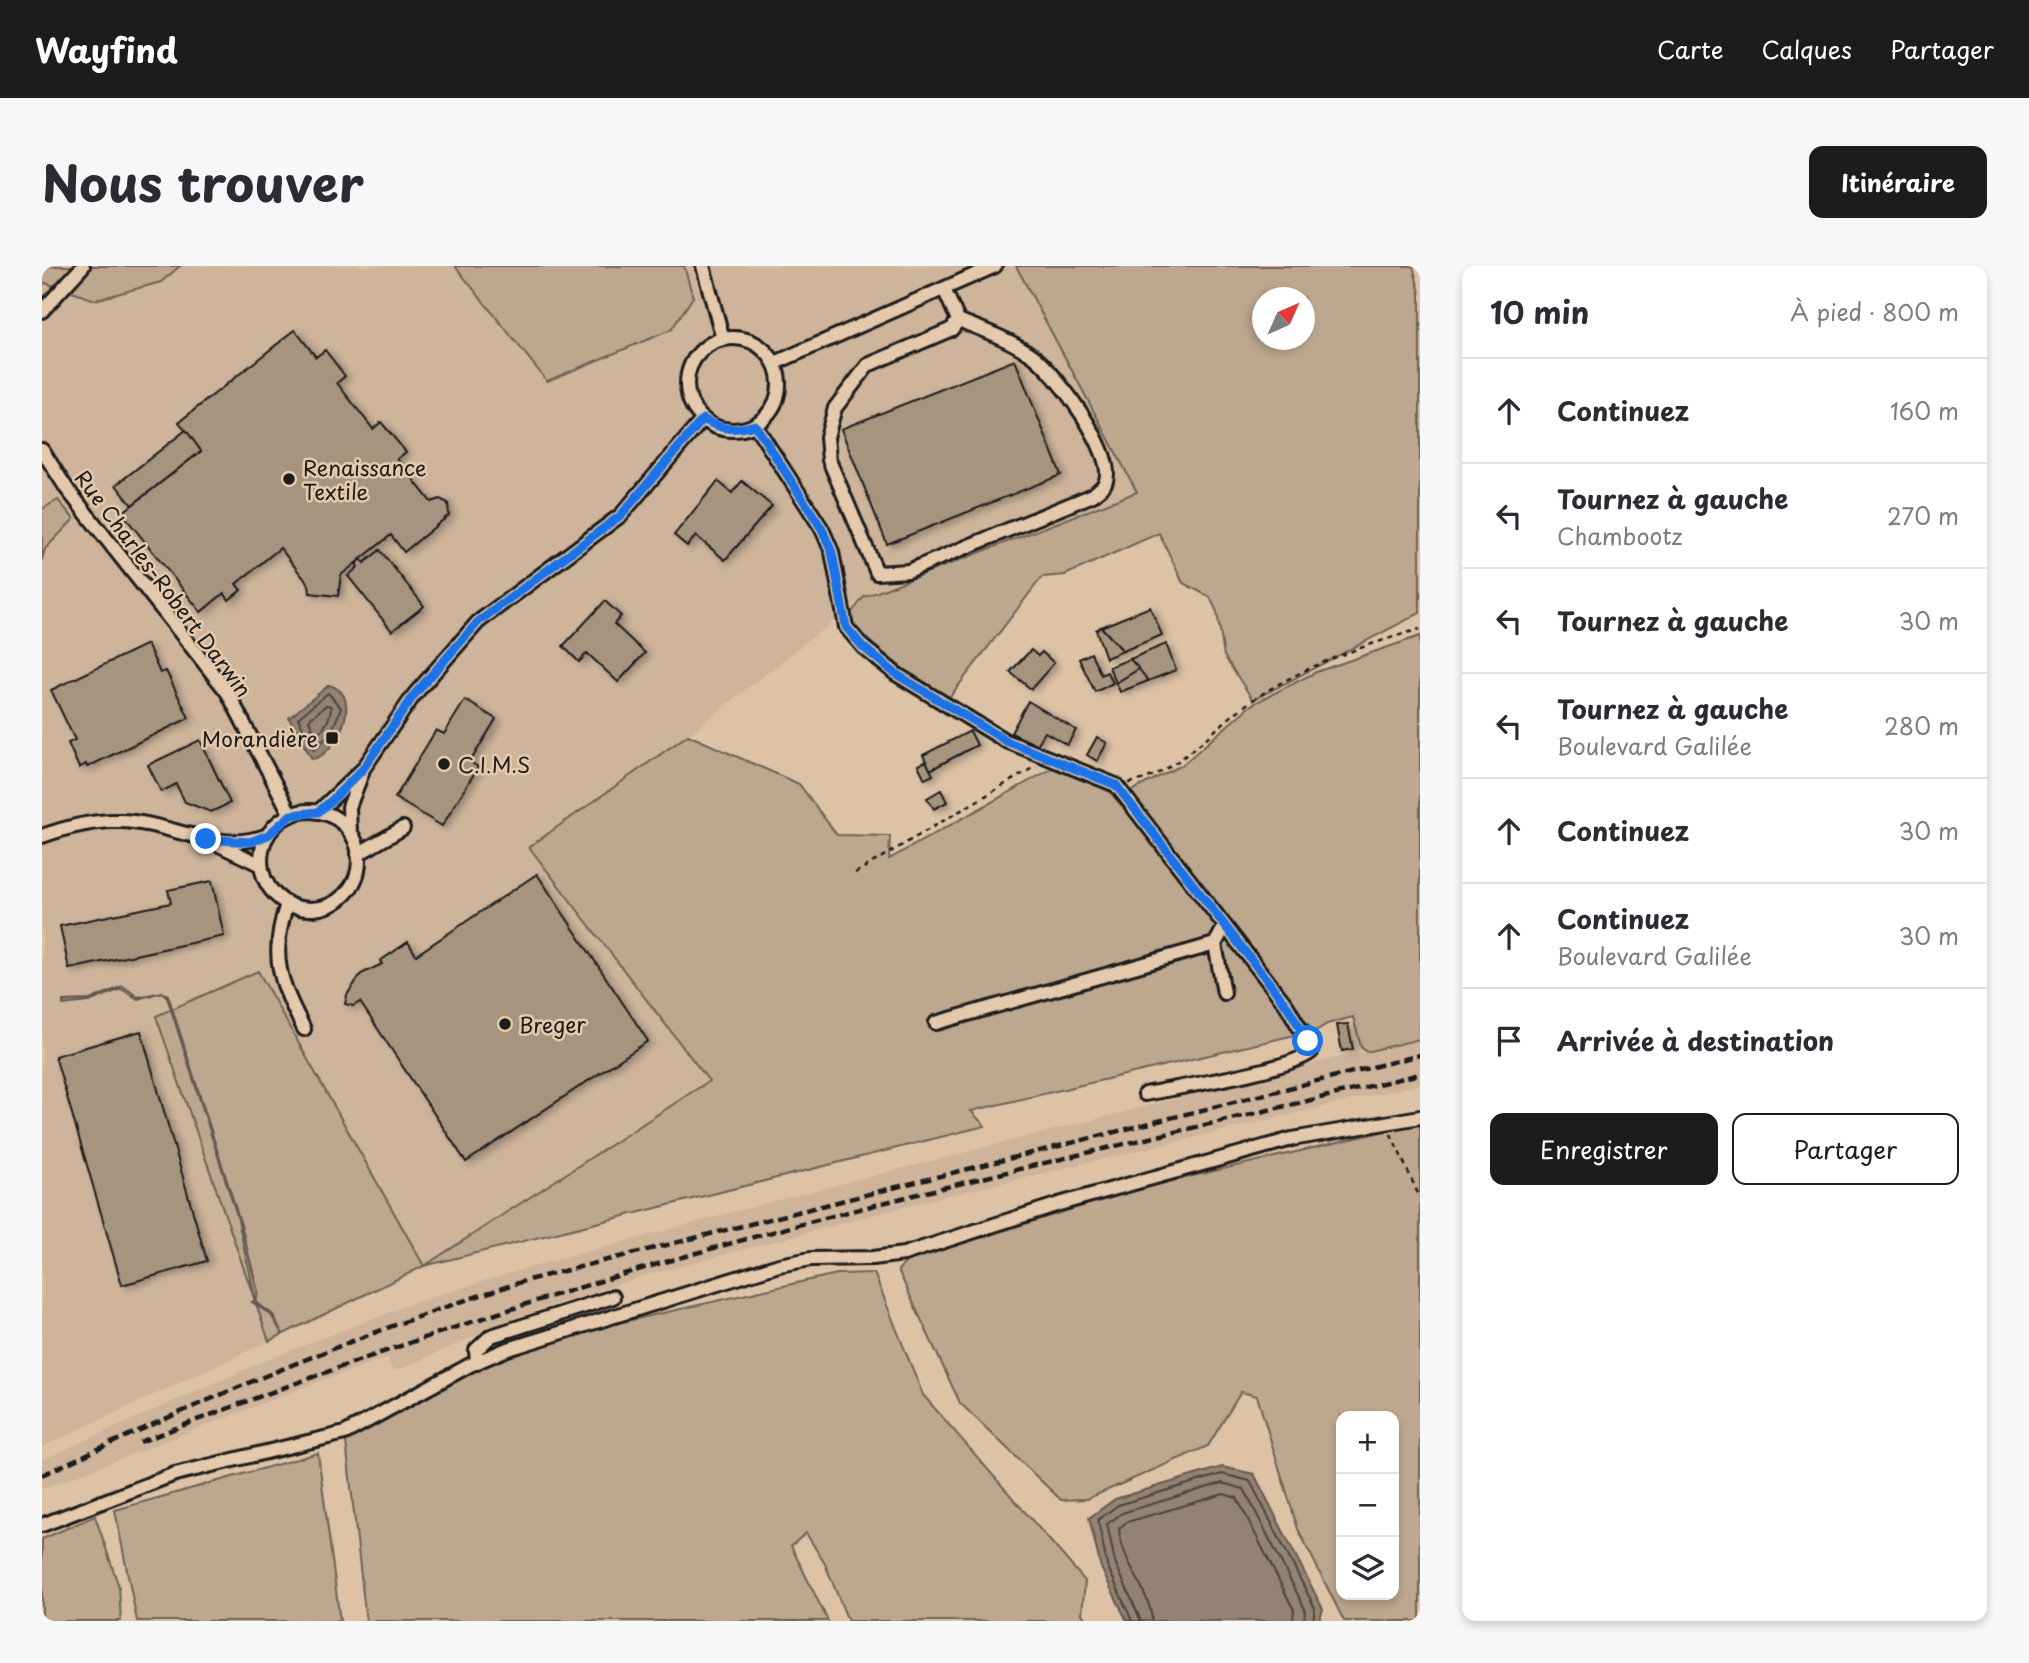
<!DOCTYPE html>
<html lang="fr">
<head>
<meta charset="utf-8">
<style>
	body { margin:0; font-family:"Playpen Sans",sans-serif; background:#f7f7f7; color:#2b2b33 }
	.controls { position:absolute; right:21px; bottom:21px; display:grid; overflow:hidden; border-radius:14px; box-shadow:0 4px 10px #0003 }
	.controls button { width:63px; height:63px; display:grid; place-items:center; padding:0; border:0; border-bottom:2px solid #e1e1e2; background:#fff; color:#2b2b33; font:35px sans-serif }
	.compass { position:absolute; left:1210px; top:21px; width:63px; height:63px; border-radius:50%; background:#fff; box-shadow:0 4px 10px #0003; rotate:45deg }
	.stop { position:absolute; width:21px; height:21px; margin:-16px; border:5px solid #1a73e8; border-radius:50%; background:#fff }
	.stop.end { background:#1a73e8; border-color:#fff; box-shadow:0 2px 7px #0008 }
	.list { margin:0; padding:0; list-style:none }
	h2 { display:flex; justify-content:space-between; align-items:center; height:91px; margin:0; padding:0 28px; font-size:30px }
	h2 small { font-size:23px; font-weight:400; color:#7c7c81 }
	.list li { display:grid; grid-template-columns:46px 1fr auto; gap:21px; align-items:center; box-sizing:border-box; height:105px; padding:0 28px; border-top:2px solid #e1e1e2 }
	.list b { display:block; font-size:26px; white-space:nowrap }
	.list p { margin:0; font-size:23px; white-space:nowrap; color:#7c7c81 }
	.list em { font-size:23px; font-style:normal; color:#7c7c81 }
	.actions { display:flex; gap:14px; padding:21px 28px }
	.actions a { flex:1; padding:16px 0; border:2px solid #1c1c1c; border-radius:14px; text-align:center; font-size:24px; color:#1c1c1c }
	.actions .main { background:#1c1c1c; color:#fff }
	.icon { flex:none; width:38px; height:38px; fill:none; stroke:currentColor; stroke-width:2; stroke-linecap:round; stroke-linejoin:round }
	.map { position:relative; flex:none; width:1378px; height:1355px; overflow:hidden; border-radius:14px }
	header { display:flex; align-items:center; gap:42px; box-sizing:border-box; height:98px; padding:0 35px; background:#1c1c1c; color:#fff }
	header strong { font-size:33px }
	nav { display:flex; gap:38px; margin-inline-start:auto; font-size:24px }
	.intro { display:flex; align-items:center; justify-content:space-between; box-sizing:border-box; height:168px; padding:0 42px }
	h1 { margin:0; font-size:49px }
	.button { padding:18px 32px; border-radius:14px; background:#1c1c1c; color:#fff; font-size:24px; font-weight:700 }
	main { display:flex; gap:42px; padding:0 42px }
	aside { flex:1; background:#fff; border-radius:14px; box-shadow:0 4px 10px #0003 }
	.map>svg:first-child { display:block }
	.built { fill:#cdb49a }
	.green { fill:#bda78f; stroke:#6c6256; stroke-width:2; fill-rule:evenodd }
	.water { fill:#948272; stroke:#645950; stroke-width:2 }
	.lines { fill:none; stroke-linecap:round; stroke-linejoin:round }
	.shore { stroke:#4c453e; stroke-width:2 }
	.building { fill:#a7947f; stroke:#1c1c1c; stroke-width:2; filter:url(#shadow) }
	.minor-casing { stroke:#1c1c1c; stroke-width:18 }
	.path { stroke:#1c1c1c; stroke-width:2.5; stroke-dasharray:5 5; stroke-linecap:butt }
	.minor { stroke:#e5c9ac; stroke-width:12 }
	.rail { stroke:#1c1c1c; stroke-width:4.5; stroke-dasharray:10 5; stroke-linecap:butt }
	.route { stroke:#1a73e8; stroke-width:9 }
	.poi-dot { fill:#1c1c1c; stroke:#e5c9ac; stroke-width:2.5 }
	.labels { text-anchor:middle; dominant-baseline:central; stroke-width:5; stroke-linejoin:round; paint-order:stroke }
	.poi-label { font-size:21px; fill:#1c1c1c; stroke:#e5c9ac; text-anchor:start }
	.street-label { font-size:21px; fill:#1c1c1c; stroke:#e5c9ac }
</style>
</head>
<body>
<header>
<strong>Wayfind</strong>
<nav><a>Carte</a><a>Calques</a><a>Partager</a></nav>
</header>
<div class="intro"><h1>Nous trouver</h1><a class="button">Itinéraire</a></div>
<main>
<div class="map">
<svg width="1378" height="1355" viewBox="0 0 1378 1355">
	<defs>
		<filter id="shadow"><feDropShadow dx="4.5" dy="2.5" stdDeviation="3.5" flood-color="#0004"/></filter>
	</defs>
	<rect width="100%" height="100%" fill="#ddc2a6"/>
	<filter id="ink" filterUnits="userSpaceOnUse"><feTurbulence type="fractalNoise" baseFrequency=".0143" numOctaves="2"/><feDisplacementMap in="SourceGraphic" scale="14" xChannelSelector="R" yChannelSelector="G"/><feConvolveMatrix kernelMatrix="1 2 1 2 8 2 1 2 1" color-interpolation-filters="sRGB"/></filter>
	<g filter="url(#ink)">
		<g class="built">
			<polygon points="0,0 974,0 1095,226 822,331 615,493 487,581 667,815 382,1000 217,705 115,750 227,1075 0,1181"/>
			<polygon points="1378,775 1378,818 887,934 602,1010 476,1051 359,1103 351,1105 345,1092 283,1113 0,1223 0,1194 229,1092 377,1035 482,1003 740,933 1291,793"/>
		</g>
		<g class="green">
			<polygon points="0,0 138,0 119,16 53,34 0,16"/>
			<polygon points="413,0 642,0 651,31 629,64 505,115"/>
			<path d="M974 0H1371L1378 27V347L1211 434 1182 390 1175 346 1168 331 1141 317 1117 267 1023 309 1000 311 903 437 803 355 822 331 1095 226ZM1220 32H1262V74H1220Z"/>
			<polygon points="16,234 32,253 3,283 0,294 0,243"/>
			<polygon points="1378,370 1378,773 1324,786 1319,781 1311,751 1285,758 1272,766 1087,526 1140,499 1209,439 1274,406"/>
			<polygon points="646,469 757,518 795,569 848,570 847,593 1011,502 1067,525 1107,571 1257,768 929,845 943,860 382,1000 227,1075 114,750 216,705 382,1000 667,815 487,581"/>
			<path d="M1378 857V1355H1302L1256 1263 1215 1130 1199 1126 1166 1180 1045 1233 1019 1234 918 1137 856 1004 865 995 1091 924ZM1299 1150H1352V1329H1299Z"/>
			<polygon points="832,1007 881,1129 1043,1315 1040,1348 1046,1355 806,1355 783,1298 764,1267 749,1280 786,1355 324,1355 303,1167 487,1077 795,1008"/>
			<polygon points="276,1187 298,1355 95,1355 73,1244"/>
			<polygon points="53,1250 77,1321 79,1355 0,1355 0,1273"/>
		</g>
		<g class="water">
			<path d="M287 419C325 429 292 492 270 493L247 452Z"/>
			<polygon points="81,720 96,731 120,726 126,729 199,959 216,1025 214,1036 231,1049 241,1069 229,1049 210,1036 213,1035 196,953 125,731 120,726 96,733 79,723 47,736 21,739 21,735 48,734"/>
			<polygon points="1180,1201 1212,1208 1281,1343 1277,1355 1085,1355 1059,1302 1047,1252 1073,1233"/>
		</g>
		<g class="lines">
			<g class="shore">
				<polygon points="286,427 299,442 290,465 272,484 256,452"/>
				<path d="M284 439 289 440C289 450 283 465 273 468L267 454Z"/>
				<polyline points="1090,1355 1065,1299 1056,1254 1076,1239 1180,1208 1208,1215 1273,1342 1271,1355"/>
				<polyline points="1099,1355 1073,1296 1065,1258 1080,1247 1180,1217 1202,1223 1263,1343 1262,1355"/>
				<path d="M1110 1355C1108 1323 1079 1296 1077 1262L1085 1256 1182 1228 1195 1232 1252 1344 1251 1355"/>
			</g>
		</g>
		<g class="building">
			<polygon points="253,64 274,91 283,84 303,110 295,117 331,163 339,156 364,186 355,193 389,236 398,233 406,237 407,249 362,286 349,269 299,309 296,330 268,327 267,319 238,282 194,318 199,324 187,334 182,327 159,346 80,247 159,185 137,156"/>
			<polygon points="973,94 1019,209 845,278 799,163"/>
			<polygon points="144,164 159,185 90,239 74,219"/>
			<polygon points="676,215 690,227 700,215 730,240 683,294 654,270 645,280 632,269"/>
			<polygon points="338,284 382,340 350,365 306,310 316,301 314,298 319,293 322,297"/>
			<polygon points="563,335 579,350 572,358 603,387 576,416 545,387 537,396 521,380"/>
			<polygon points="1108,341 1120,369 1081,385 1059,361"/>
			<polygon points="1059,361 1081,385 1064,392 1054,364"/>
			<polygon points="105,378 118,407 124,405 147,452 45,501 44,498 37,502 26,477 33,474 9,424"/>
			<polygon points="1124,378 1134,404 1106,415 1088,393"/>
			<polygon points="989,384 996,390 1000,386 1012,397 989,423 968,406"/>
			<polygon points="1049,387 1059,409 1065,406 1071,417 1053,426 1037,393"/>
			<polygon points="1088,393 1097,403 1074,417 1067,401"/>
			<polygon points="1097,403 1106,415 1078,426 1074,417"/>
			<polygon points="423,434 454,453 428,496 436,501 400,560 353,532 394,464 402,468"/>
			<polygon points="986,435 1034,464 1025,479 1003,466 995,479 969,467"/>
			<polygon points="928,465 935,479 888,504 881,489"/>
			<polygon points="1055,471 1065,477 1055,495 1045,489"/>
			<polygon points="158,474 188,537 169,546 143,536 134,518 119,526 106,499"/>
			<polygon points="884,495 891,509 883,513 876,499"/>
			<polygon points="899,524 905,536 892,543 885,532"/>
			<polygon points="495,608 606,775 424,896 318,736 311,740 303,738 305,729 319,708 340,698 338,695 366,676 374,689"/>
			<polygon points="170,615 182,670 27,703 18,660 129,637 126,624"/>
			<polygon points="1306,758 1311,783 1300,785 1295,759"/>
			<polygon points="99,765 165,995 80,1019 13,790"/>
		</g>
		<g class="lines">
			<g class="minor-casing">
				<g id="minor">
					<polyline points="661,0 681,73"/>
					<path d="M902 23 916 54C941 64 967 73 990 89 1012 104 1077 190 1063 217 1061 221 1055 225 1051 229L866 305 835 307 787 194 785 171 793 142 826 99 910 63 916 54"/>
					<polyline points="0,45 41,0"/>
					<circle cx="691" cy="118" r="46"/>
					<polyline points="733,97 953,0"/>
					<path d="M713 159 780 263 790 286 804 361 821 381 854 408 964 475 1074 519 1245 740 1268 780 1269 786C1248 804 1136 821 1103 828"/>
					<polyline points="0,184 25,223 186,427 249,549"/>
					<circle cx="268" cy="594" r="49"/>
					<polyline points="276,546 321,503 372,429 436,356 579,249 661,153"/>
					<polyline points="308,566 307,541 320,507"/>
					<path d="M0 570C25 561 51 554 78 555 128 556 176 589 226 569"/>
					<polyline points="171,576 219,599"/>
					<polyline points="316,588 361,562"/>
					<path d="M245 638C227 690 238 716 262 763"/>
					<polyline points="1173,678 1182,727"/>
					<polyline points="894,757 1173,678 1183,660"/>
					<polyline points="435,1097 434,1084 449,1070 571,1031"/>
					<polyline points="0,1259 133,1208 303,1167 428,1099 463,1084 737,999 769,993 831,992 862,988 1017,938 1250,873 1378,851"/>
				</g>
			</g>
			<g class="path">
				<path d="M1087 517C1136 509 1171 460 1211 434 1261 400 1320 380 1378 363"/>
				<polyline points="813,607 994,500"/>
				<polyline points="1349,868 1378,932"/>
			</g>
			<use href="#minor" class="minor"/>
			<g class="rail">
				<path d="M98 1176C250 1117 403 1062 559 1015 829 933 1105 874 1378 808"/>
				<path d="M0 1209C159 1135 318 1066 486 1014L1378 789"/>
			</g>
		</g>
	</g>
	<g class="lines" filter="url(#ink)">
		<path class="route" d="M164 573 208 576 226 569 249 549 276 546 289 535 321 503 372 429 436 356 579 249 661 153C680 164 692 165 713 159L780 263 790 286 804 361 821 381 854 408 964 475 1074 519 1245 740 1266 775"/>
	</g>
	<g class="poi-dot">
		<circle cx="247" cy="213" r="7"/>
		<rect x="283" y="465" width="14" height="14" rx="3.5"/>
		<circle cx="402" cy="498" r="7"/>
		<circle cx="463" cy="758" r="7"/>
	</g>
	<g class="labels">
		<g class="poi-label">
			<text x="261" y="201">Renaissance<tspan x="261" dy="24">Textile</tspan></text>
			<text x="276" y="472" text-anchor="end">Morandière</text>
			<text x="416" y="498">C.I.M.S</text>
			<text x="477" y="758">Breger</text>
		</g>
		<g class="street-label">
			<text transform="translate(122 317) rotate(53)">Rue Charles-Robert Darwin</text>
		</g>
	</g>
</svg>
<div class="controls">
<button>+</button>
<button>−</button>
<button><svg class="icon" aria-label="layers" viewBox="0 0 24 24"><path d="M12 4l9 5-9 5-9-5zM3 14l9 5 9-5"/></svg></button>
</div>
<svg class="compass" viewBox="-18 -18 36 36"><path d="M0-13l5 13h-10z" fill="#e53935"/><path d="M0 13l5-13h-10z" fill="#7c7c81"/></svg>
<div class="stop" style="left:1266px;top:775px"></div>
<div class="stop end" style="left:164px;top:573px"></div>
</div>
<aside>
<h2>10 min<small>À pied · 800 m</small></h2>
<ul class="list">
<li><svg class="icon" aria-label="ahead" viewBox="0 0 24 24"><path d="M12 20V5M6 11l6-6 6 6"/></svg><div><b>Continuez</b></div><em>160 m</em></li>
<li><svg class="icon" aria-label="left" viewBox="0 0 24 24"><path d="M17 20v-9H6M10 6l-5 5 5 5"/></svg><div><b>Tournez à gauche</b><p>Chambootz</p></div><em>270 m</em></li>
<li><svg class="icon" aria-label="left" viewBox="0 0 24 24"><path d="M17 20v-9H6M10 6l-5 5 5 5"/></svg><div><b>Tournez à gauche</b></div><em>30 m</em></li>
<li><svg class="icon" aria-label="left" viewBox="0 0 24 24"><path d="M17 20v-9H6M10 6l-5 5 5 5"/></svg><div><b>Tournez à gauche</b><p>Boulevard Galilée</p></div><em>280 m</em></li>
<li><svg class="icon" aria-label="ahead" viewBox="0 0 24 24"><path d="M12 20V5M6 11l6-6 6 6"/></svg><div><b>Continuez</b></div><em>30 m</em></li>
<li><svg class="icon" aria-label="ahead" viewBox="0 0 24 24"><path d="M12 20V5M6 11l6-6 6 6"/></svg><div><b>Continuez</b><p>Boulevard Galilée</p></div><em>30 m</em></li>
<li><svg class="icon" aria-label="arrive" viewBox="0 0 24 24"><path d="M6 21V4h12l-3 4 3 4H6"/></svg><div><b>Arrivée à destination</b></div></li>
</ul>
<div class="actions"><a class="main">Enregistrer</a><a>Partager</a></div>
</aside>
</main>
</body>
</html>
